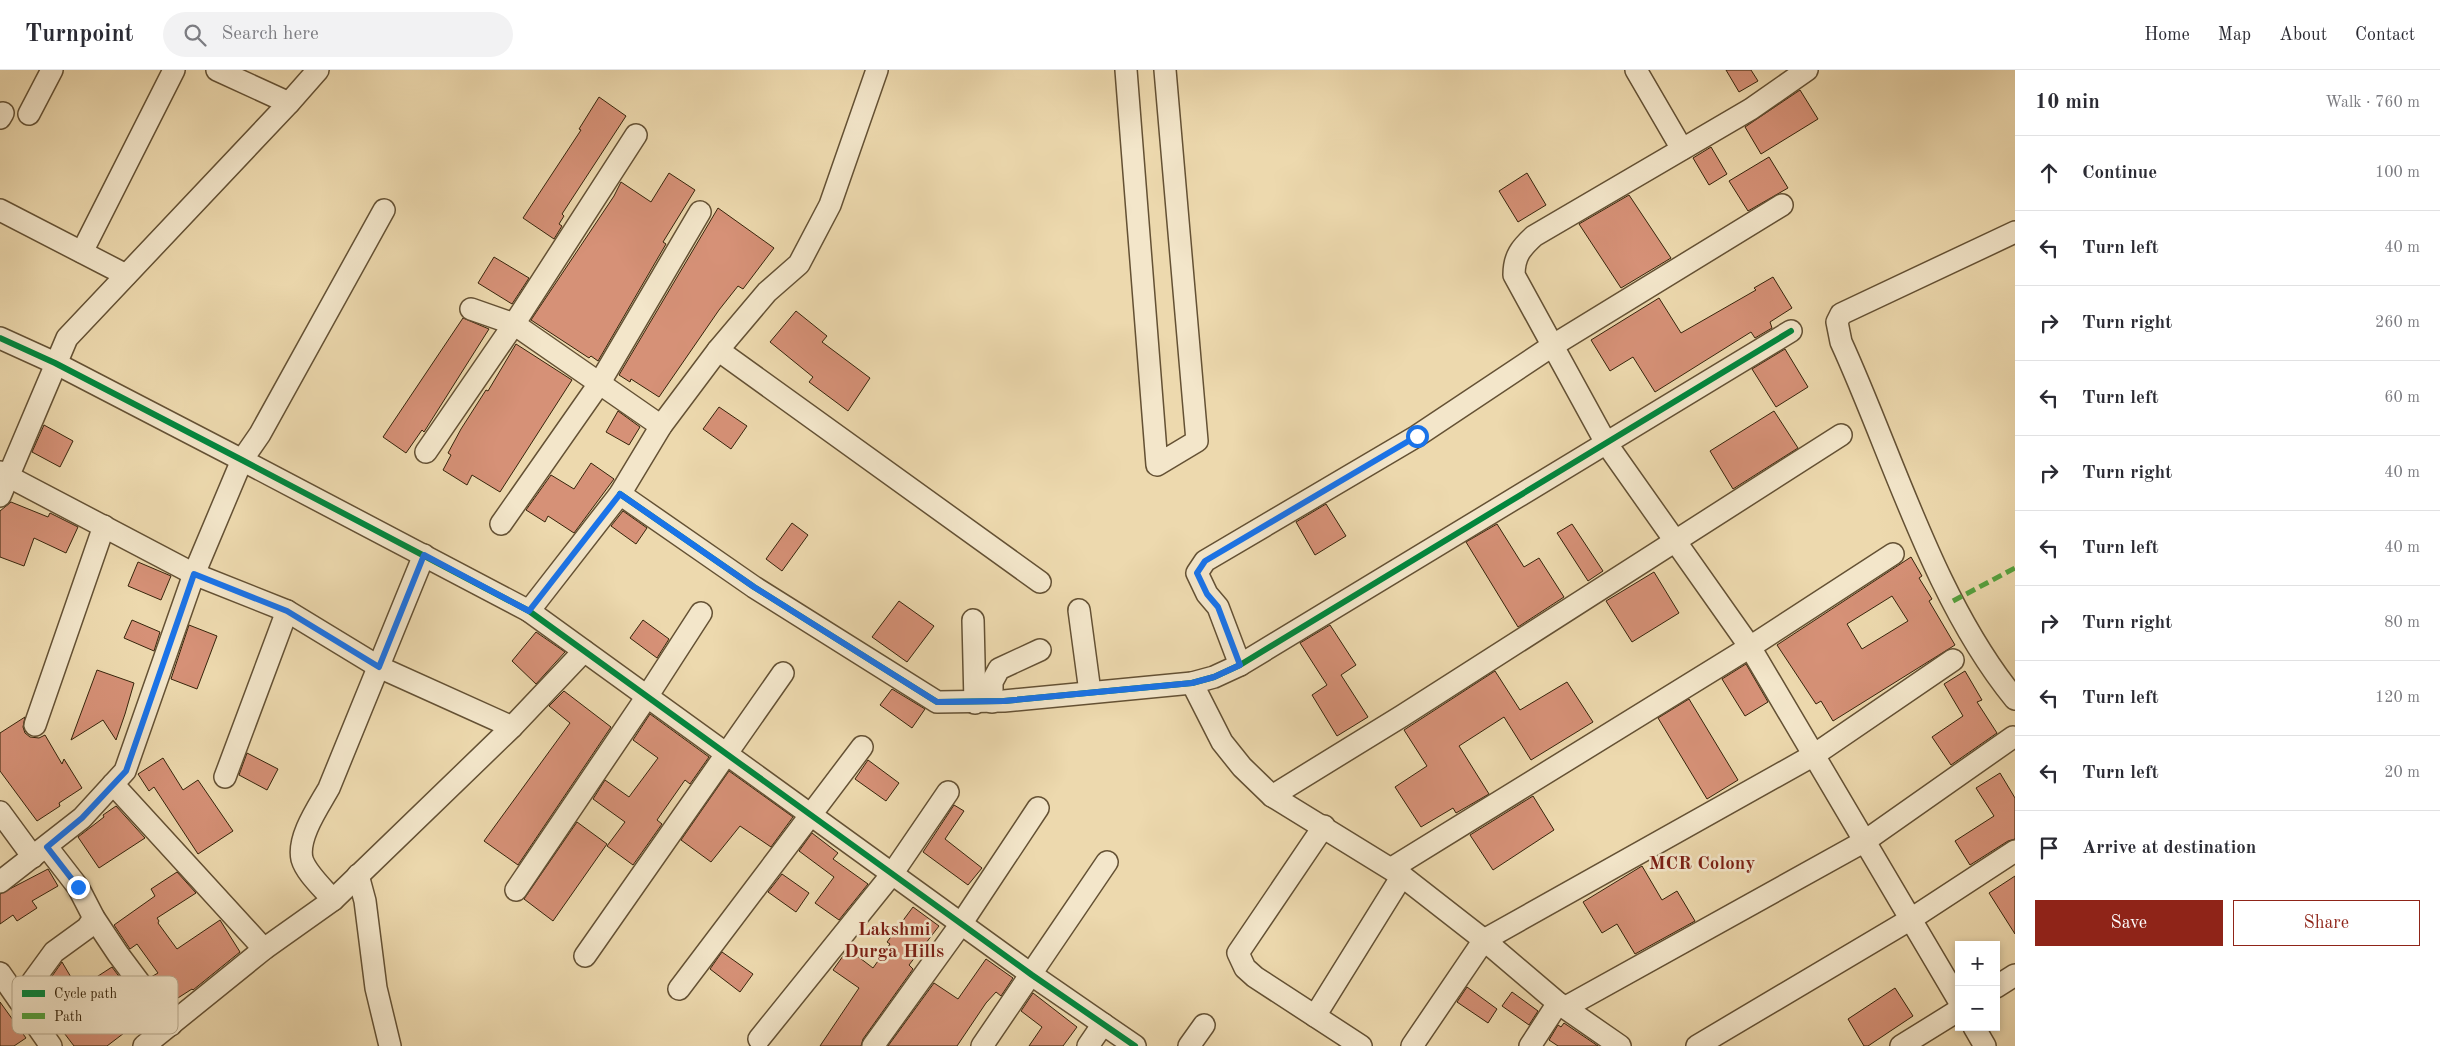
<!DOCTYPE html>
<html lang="en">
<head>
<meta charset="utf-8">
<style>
	body { margin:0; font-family:"Old Standard TT",serif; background:#f2f2f3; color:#2b2b33 }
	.controls { position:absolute; right:15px; bottom:15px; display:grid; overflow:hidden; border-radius:0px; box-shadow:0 2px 8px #0003 }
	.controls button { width:45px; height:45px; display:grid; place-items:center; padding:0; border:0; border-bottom:1px solid #e1e1e2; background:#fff; color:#2b2b33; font:25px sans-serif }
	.stop { position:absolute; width:15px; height:15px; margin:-11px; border:4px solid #1a73e8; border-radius:50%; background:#fff }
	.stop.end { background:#1a73e8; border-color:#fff; box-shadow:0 1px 5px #0008 }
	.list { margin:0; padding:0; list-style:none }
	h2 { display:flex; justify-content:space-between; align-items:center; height:65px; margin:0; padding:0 20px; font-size:21px }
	h2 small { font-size:16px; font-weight:400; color:#7c7c81 }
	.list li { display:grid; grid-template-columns:32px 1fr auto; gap:15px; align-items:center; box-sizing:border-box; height:75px; padding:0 20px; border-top:1px solid #e1e1e2 }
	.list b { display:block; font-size:19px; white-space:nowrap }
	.list em { font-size:16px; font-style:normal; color:#7c7c81 }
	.actions { display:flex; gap:10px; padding:15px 20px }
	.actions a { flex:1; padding:11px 0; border:1px solid #8f2418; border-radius:0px; text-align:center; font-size:18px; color:#8f2418 }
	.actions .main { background:#8f2418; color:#fff }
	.icon { flex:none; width:28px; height:28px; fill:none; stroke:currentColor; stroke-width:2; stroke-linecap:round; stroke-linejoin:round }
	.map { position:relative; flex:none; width:2015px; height:976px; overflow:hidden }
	header { display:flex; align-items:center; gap:30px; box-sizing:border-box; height:70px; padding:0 25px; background:#fff; border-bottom:1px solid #e1e1e2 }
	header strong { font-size:24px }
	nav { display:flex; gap:28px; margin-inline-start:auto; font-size:18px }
	.search { width:350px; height:45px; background:#f2f2f3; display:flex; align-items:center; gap:12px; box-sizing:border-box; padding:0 18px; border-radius:28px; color:#7c7c81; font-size:19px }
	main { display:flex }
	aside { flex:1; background:#fff }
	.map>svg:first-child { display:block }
	.building { fill:#d69177; stroke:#36240b; fill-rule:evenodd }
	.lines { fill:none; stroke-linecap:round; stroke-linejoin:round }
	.minor-casing { stroke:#645134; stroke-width:24 }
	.minor { stroke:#f3e6ca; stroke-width:21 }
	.quiet { stroke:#53a33e; stroke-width:5; stroke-dasharray:10 5; stroke-linecap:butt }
	.cycleway-casing { stroke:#f3e6ca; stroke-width:9 }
	.cycleway { stroke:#00873e; stroke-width:6 }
	.route { stroke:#1a73e8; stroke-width:6 }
	.labels { text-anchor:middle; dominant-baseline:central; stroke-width:5; stroke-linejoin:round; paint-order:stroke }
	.neighbourhood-label { font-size:19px; font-weight:bold; fill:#7a1f14; stroke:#f3e6ca }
	.key { fill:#f3e6ca; stroke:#baac91; stroke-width:1 }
	.key-label { font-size:14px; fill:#36240b }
</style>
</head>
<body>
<header>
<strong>Turnpoint</strong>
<div class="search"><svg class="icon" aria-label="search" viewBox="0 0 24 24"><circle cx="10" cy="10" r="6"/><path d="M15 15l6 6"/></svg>Search here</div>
<nav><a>Home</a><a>Map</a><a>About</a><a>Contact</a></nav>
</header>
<main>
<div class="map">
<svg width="2015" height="976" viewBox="0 0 2015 976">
	<rect width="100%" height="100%" fill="#edd9ae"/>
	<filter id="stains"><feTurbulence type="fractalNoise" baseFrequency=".004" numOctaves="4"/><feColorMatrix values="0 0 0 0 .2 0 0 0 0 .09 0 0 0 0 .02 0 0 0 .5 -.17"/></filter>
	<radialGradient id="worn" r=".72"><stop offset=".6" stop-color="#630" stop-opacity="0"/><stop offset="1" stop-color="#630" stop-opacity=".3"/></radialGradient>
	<g class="building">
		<polygon points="1726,0 1751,0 1758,11 1739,22"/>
		<polygon points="1800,20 1818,49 1761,84 1745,57"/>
		<polygon points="599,27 626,46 562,144 564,146 559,154 562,156 554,169 523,148 581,60 579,59"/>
		<polygon points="1711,77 1727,104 1709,115 1693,88"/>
		<polygon points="1769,87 1788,118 1748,141 1729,111"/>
		<polygon points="669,103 695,120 663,172 666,174 598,291 591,286 589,288 531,250 614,126 621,112 651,132"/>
		<polygon points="1527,103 1546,135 1518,152 1499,121"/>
		<polygon points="1629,125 1671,188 1621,218 1579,154"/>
		<polygon points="718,138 774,178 743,219 738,216 719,240 659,327 631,309 630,312 619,305"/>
		<polygon points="494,187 529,208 512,234 478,213"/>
		<polygon points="1773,207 1792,238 1770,252 1772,258 1755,268 1751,262 1655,322 1633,287 1610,301 1591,270 1659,228 1681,263 1756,220 1754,218"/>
		<polygon points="796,241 827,266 822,272 870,308 848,341 809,312 813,307 770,272"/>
		<polygon points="463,248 489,259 424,362 422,360 406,383 383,367"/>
		<polygon points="516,274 572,310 500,422 472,405 467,415 443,400 451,385 448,383 461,359 486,320 488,321"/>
		<polygon points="1785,279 1808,317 1776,337 1752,299"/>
		<polygon points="719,337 747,356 731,379 703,359"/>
		<polygon points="618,341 640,357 629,375 606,362"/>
		<polygon points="1774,341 1798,378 1733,419 1710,381"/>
		<polygon points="44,355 73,371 60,397 32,382"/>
		<polygon points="591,393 614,409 574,463 548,446 545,452 526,440 551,405 574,419"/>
		<polygon points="11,432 48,447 50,443 78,457 66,483 34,468 24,496 0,487 0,441"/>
		<polygon points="1326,434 1346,466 1315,485 1296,452"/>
		<polygon points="623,441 647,458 636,474 611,456"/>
		<polygon points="792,453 808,465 782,501 766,489"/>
		<polygon points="1497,454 1524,497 1539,488 1564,527 1518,557 1466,472"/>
		<polygon points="1572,454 1603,501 1588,511 1557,463"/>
		<path d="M1911 487 1922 506 1919 508 1932 529 1929 531 1955 575 1833 651 1821 631 1816 634 1777 575ZM1892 526 1908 551 1862 579 1847 554Z"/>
		<polygon points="138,492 171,506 161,530 128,516"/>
		<polygon points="1654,502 1679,543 1632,572 1606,531"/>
		<polygon points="899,531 934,556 907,592 872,567"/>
		<polygon points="132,550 160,562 154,581 124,568"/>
		<polygon points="643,550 669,569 657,588 630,568"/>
		<polygon points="189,555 217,566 197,619 171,609"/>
		<polygon points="1330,555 1356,595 1341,605 1368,647 1337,666 1312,625 1327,615 1300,573"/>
		<polygon points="536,562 565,582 536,614 512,591"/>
		<polygon points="1746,594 1768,632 1745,646 1722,609"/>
		<polygon points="97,600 134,613 125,644 116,670 103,650 71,670"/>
		<polygon points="1495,601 1520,640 1567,612 1593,652 1531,690 1504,647 1459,676 1489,724 1456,743 1453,738 1421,757 1395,717 1427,696 1404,660"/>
		<polygon points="1965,601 1982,630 1977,632 1997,663 1951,695 1932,667 1963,646 1944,614"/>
		<polygon points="892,619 925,639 912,658 880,635"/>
		<polygon points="564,621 611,657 518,795 484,771 570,653 549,636"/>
		<polygon points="1689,629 1738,710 1707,729 1658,648"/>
		<polygon points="650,644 709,687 690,714 685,710 657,750 662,754 633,795 607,776 625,752 593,729 605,710 629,727 658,688 633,670"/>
		<polygon points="25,647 23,657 25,663 30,667 39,668 45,665 62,694 64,689 82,718 59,733 60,736 37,751 0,701 0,663"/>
		<polygon points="247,683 278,699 267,720 239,705"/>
		<polygon points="163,688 183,720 198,710 233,761 198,784 154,717 149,721 138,704"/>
		<polygon points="868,690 899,713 886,731 855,709"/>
		<polygon points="729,701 793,747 771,777 740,756 711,792 681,770"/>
		<polygon points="2000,703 2015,728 2015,769 2008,771 1970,795 1955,771 1994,746 1976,718"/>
		<polygon points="1533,726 1554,760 1493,800 1470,765"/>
		<polygon points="954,735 964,741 945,769 982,798 968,815 923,782"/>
		<polygon points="116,736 145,768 99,798 78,767 104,747 103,745"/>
		<polygon points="577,752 607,774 553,851 524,829"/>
		<polygon points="812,763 838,783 833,789 868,814 839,850 815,833 834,807 799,781"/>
		<polygon points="1642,796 1662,830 1677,821 1695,851 1635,884 1617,854 1602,863 1583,832"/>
		<polygon points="48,799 58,816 32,831 37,838 17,851 13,845 0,854 0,824"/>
		<polygon points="177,802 196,823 157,848 159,851 158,853 177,879 220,850 240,882 193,920 192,919 170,933 151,907 158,903 137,874 130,879 114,855 155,826 151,819"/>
		<polygon points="782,804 809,823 796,842 768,822"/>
		<polygon points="2015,806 2015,864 1989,823"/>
		<polygon points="913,837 939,856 909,895 913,899 863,969 861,976 820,976 859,918 833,900 848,879 873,898 890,874 887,872"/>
		<polygon points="722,882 753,904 740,922 710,899"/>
		<polygon points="986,889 1013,908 1001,926 996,922 986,933 957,976 888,976 934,913 958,929"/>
		<polygon points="62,892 78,919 112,897 146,943 125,956 128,960 107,976 74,976 58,955 73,945 50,909"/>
		<polygon points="1467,917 1497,939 1488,953 1457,932"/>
		<polygon points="1895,918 1913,946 1868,976 1864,976 1848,949"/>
		<polygon points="1512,922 1538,941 1529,955 1502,936"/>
		<polygon points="1033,923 1077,957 1063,976 1029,976 1042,957 1021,941"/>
		<polygon points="0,932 26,968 14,976 0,976"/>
		<polygon points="1564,953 1598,976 1558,976 1549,970 1558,955 1561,957"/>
	</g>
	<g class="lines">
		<g class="minor-casing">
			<g id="minor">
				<polyline points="217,0 289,33"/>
				<polyline points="1126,0 1157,395 1197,371 1165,0"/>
				<polyline points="1636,0 1682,79"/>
				<path d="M1807 0 1751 39 1534 166C1521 178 1514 186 1514 205L1606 373 1750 577 1959 931"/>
				<polyline points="29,44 52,0"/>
				<polyline points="0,48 3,43"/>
				<polyline points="0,140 126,205"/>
				<path d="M2015 162 1841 244 1837 252 1841 272C1894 388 1934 530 2015 629"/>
				<polyline points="82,182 174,0"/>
				<polyline points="471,239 514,254 661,356"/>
				<polyline points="0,268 55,293 242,390 529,541 1032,905 1135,976"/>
				<polyline points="718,280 1040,512"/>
				<polyline points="426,382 514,254 636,65"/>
				<polyline points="0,402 194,504 287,541 379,597 512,657"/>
				<polyline points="620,424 754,517 937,632 1004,631 1192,613 1214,607 1240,595 1791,261"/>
				<polyline points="0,426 67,268 289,33 318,0"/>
				<polyline points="501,454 599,314 700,142"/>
				<polyline points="1079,540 1090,622"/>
				<polyline points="529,541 620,424 661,356 718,280 767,222 799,194 830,135 877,0"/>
				<polyline points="973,550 975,633"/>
				<polyline points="1240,595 1218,537 1207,524 1197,503 1205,491 1417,366 1552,276 1782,135"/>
				<polyline points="1192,613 1222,672 1242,697 1272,726 1402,806 1484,870 1558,933 1620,976"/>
				<polyline points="992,632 992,612 999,599 1040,580"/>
				<polyline points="35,655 104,456"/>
				<polyline points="225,707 287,541"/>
				<polyline points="113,714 264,879"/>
				<polyline points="1272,726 1402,646 1841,365"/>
				<polyline points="0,742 33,787"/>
				<polyline points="1324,756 1238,883 1245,898 1255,907 1361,976"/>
				<polyline points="47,777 78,817 94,848 118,884 171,955"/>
				<polyline points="1392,798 1750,577 1893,484"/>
				<polyline points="358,805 365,831 376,918 390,976"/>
				<polyline points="0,812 82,748 125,701 194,504 242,390 260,364 384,140"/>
				<polyline points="516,820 648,625 701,543"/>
				<path d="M333 830C323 818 306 803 302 789 297 767 319 736 329 718L424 485"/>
				<polyline points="585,886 783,603"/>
				<polyline points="0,903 51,976"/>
				<polyline points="1996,917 2015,905"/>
				<polyline points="679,919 862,677"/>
				<polyline points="19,930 54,882 87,858 94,848"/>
				<polyline points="1566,937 1865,771 2013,667"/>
				<polyline points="1315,946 1402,806"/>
				<polyline points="1974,957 1985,976"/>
				<polyline points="759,969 892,804 948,722"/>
				<polyline points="144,976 264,879 333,830 512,657 584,581"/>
				<polyline points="873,976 961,854 1038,738"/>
				<polyline points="982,976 1107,792"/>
				<polyline points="1088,976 1103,954"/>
				<polyline points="1189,976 1204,955"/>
				<polyline points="1412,976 1484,870 1814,685 1953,590"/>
				<polyline points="1530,976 1558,933"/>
				<polyline points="1697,976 1911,849 2015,781"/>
				<polyline points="1901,976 1959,940"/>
			</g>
		</g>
		<use href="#minor" class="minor"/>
		<polyline class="quiet" points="1953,531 2015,498"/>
		<g class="cycleway-casing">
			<g id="cycleway">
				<polyline points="0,268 55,293 242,390 529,541 1032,905 1135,976"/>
				<polyline points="620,424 754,517 937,632 1004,631 1192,613 1214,607 1240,595 1791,261"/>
			</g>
		</g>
		<use href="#cycleway" class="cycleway"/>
	</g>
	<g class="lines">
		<polyline class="route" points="78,817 47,777 82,748 126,701 194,504 287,541 379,597 424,485 529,541 620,424 754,517 937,632 1004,631 1192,613 1214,607 1240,595 1218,537 1207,524 1197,503 1205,491 1417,366"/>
	</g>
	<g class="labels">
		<g class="neighbourhood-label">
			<text x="1702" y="794">MCR Colony</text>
			<text x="894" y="860">Lakshmi<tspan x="894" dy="22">Durga Hills</tspan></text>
		</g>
	</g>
	<rect x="12" y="906" width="166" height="58" rx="8" class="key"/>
	<rect x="22" y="920" width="23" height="7" fill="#00873e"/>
	<rect x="22" y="943" width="23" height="6" fill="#53a33e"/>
	<g class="key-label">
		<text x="54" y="928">Cycle path</text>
		<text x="54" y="951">Path</text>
	</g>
	<rect width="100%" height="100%" filter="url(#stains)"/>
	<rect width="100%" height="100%" fill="url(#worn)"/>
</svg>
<div class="controls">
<button>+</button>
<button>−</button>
</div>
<div class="stop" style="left:1417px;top:366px"></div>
<div class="stop end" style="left:78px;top:817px"></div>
</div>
<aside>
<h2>10 min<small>Walk · 760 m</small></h2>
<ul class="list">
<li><svg class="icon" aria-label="ahead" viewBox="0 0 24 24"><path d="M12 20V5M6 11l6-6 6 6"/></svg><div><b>Continue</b></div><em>100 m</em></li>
<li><svg class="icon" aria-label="left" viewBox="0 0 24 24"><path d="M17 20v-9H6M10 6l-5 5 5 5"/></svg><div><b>Turn left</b></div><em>40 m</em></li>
<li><svg class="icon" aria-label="right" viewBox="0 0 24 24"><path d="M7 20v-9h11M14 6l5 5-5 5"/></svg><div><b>Turn right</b></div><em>260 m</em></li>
<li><svg class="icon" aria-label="left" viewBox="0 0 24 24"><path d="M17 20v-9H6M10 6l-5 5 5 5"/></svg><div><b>Turn left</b></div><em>60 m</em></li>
<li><svg class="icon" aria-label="right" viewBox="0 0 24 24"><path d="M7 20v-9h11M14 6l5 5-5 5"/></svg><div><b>Turn right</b></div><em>40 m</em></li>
<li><svg class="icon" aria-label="left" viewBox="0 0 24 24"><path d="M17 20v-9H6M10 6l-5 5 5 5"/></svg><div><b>Turn left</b></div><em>40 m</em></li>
<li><svg class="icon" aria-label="right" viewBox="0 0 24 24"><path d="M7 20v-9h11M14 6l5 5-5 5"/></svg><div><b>Turn right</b></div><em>80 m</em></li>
<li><svg class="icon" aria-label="left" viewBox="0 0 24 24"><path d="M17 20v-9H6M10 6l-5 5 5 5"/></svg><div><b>Turn left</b></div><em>120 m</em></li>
<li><svg class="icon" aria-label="left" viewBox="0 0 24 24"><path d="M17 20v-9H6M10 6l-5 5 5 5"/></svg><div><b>Turn left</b></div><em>20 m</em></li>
<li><svg class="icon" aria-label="arrive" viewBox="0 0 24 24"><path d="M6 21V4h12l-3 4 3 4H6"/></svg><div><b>Arrive at destination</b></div></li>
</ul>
<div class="actions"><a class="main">Save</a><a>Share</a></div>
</aside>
</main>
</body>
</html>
